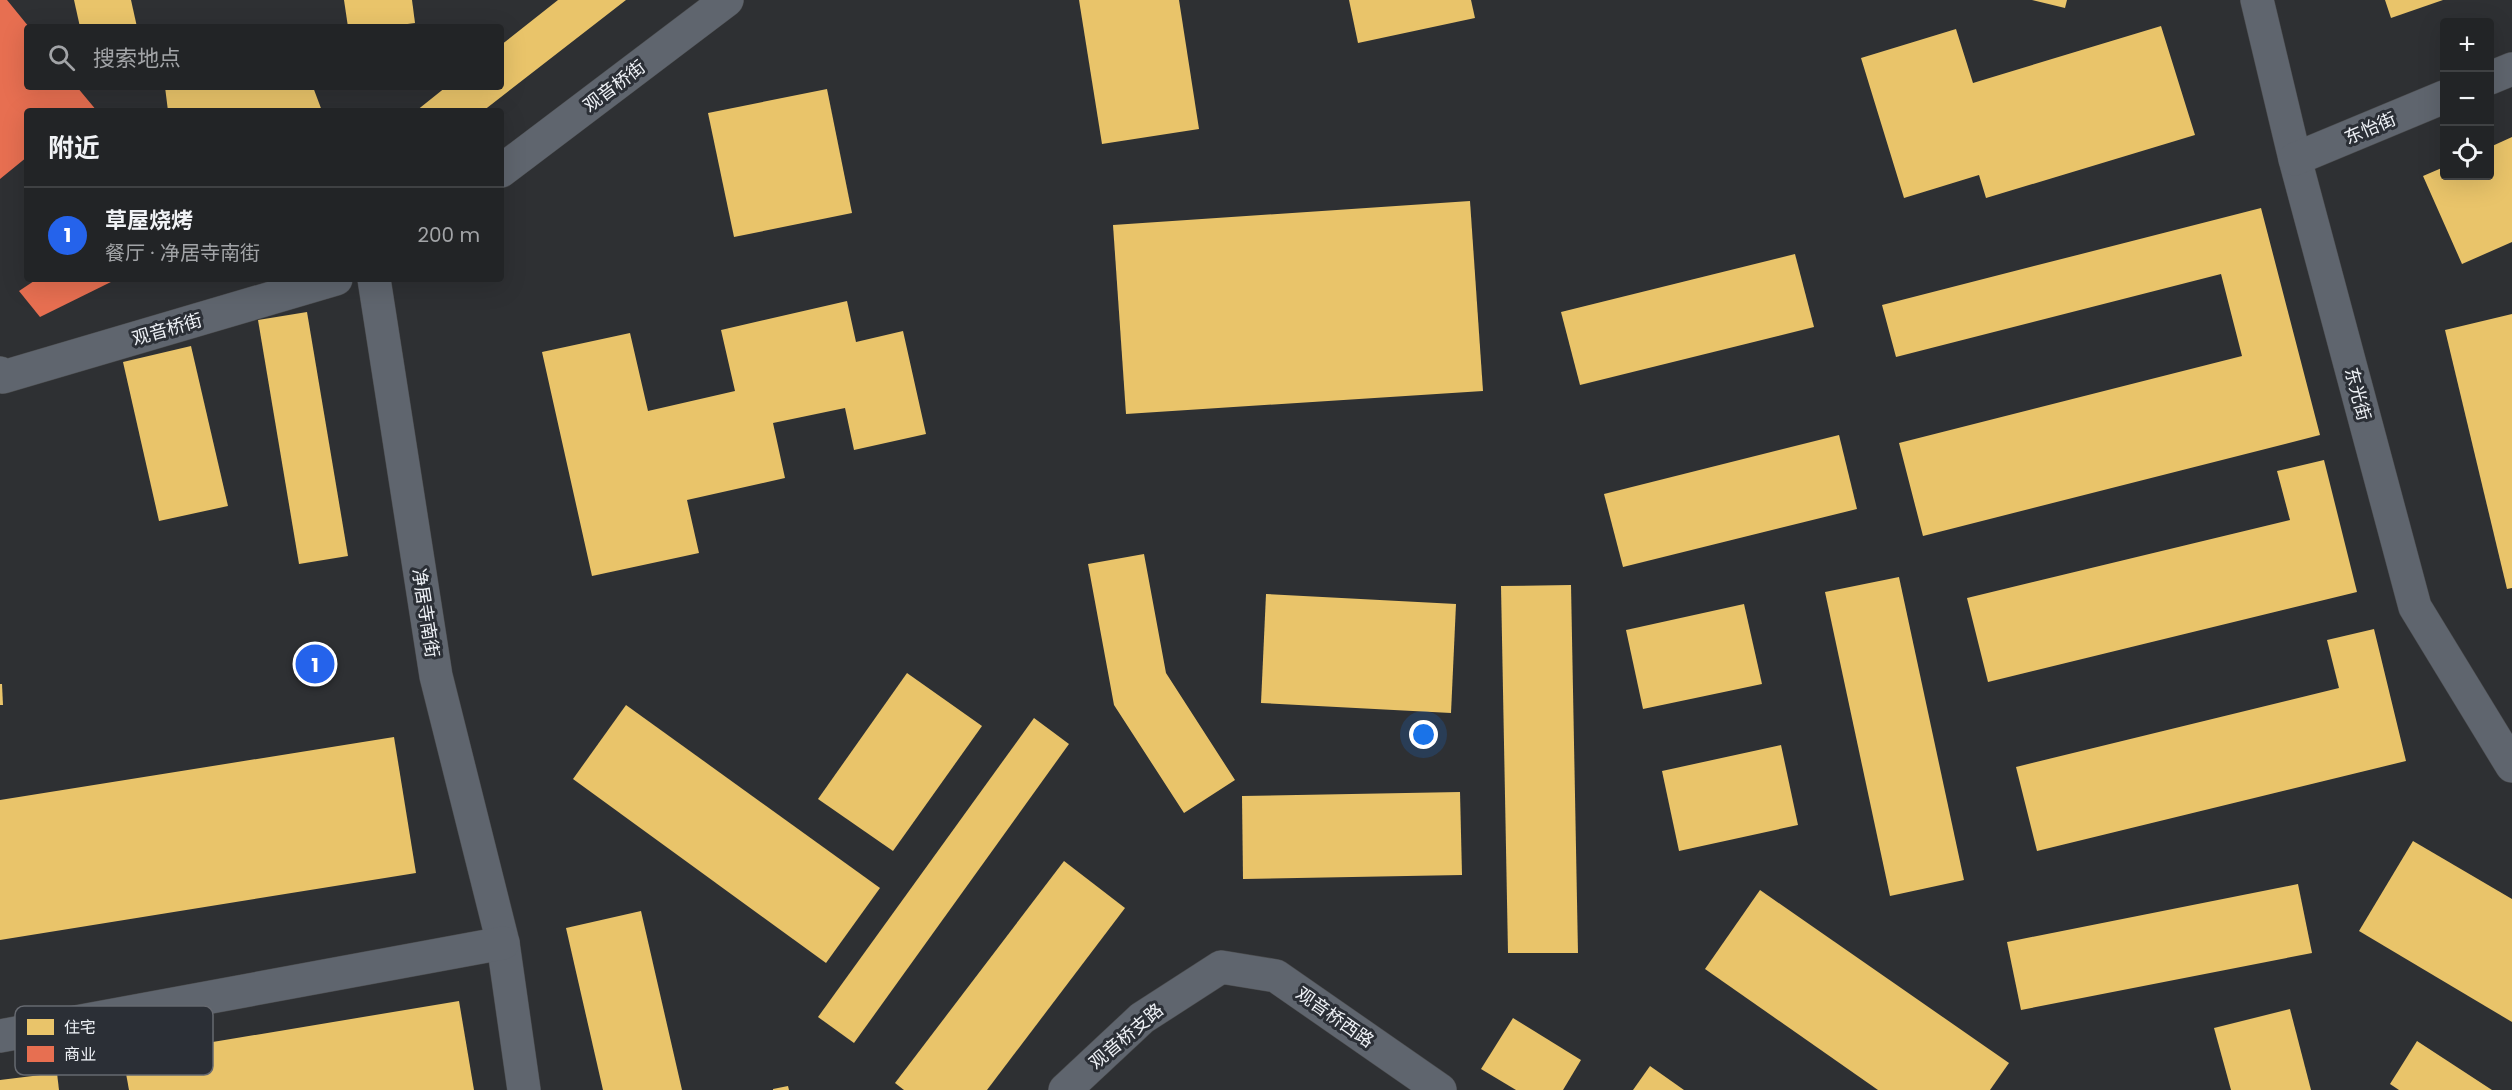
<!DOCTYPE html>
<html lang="zh">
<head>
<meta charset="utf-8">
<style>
	body { margin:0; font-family:Poppins,"Noto Sans SC",sans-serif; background:#2e3032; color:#f1f3f6 }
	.controls { position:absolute; right:18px; top:18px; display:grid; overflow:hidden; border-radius:6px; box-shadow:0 6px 24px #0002 }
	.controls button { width:54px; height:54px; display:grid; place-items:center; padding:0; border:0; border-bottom:2px solid #3f4143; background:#222426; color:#f1f3f6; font:30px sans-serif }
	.you { position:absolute; left:1424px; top:735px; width:21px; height:21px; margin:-15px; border:4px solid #fff; border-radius:50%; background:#1a73e8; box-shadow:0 0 0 9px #1a73e833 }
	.badge { display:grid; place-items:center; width:39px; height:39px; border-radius:50%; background:#2563eb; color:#fff; font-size:20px; font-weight:700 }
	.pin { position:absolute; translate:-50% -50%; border:3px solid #fff; box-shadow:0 2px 6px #0006 }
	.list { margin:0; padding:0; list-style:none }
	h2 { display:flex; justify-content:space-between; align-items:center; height:78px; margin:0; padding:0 24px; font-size:26px }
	h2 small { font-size:20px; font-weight:400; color:#a2a4a7 }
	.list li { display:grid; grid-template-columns:39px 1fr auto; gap:18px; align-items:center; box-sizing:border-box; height:96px; padding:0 24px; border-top:2px solid #3f4143 }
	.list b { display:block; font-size:22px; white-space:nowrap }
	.list p { margin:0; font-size:20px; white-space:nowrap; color:#a2a4a7 }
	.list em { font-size:20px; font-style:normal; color:#a2a4a7 }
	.icon { flex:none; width:33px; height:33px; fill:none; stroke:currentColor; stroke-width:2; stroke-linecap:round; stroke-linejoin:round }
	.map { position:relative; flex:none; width:2512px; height:1090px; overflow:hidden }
	.search { position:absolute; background:#222426; box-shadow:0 6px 24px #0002; left:24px; top:24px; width:480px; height:66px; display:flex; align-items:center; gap:15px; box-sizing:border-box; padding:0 21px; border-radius:6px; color:#a2a4a7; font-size:22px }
	.panel { position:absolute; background:#222426; box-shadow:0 6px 24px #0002; left:24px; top:108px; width:480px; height:174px; border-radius:6px }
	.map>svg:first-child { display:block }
	.homes { fill:#e9c46a }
	.shops { fill:#e76f51 }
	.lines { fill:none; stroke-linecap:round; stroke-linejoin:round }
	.street-casing { stroke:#4a4b4d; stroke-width:34 }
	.street { stroke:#5f656e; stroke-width:33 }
	.labels { text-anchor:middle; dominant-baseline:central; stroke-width:6; stroke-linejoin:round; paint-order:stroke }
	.street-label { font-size:18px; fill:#eef1f6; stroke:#2b2f36 }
	.key { fill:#2b2f36; stroke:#666970; stroke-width:1.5 }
	.key-label { font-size:16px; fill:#eef1f6 }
</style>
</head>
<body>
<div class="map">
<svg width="2512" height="1090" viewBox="0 0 2512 1090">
	<rect width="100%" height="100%" fill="#2e3033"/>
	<g class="homes">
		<polygon points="74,0 131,0 137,27 80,27"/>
		<polygon points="344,0 412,0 415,23 385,27 348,27"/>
		<polygon points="558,0 626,0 483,111 416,111 446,87 501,87 501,45"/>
		<polygon points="1079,0 1179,0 1199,129 1102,144"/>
		<polygon points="1349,0 1471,0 1475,18 1358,43"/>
		<polygon points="2032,0 2067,0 2065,8"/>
		<polygon points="2385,0 2443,0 2391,18"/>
		<polygon points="2161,26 2195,135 1986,198 1979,175 1904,198 1861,58 1956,29 1973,83"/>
		<polygon points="165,87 313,87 322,111 168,111"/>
		<polygon points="827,89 852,213 734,237 708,113"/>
		<polygon points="2512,137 2512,242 2462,264 2423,176 2444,167 2444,176 2490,176 2490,147"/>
		<polygon points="1470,201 1483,391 1126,414 1113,225"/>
		<polygon points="2261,208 2320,435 1923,536 1899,443 2242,356 2221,274 1896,357 1882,305"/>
		<polygon points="1795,254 1814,327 1580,385 1561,312"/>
		<polygon points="847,301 856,342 903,331 926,434 854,450 845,408 773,423 785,478 687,500 699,553 592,576 542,352 630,333 648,411 735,391 721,330"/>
		<polygon points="307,312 348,556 299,564 258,320"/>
		<polygon points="2512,314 2512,588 2507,589 2445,330"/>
		<polygon points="191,346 228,506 159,521 123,362"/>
		<polygon points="1839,435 1857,509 1623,567 1604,494"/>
		<polygon points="2324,460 2357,592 1988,682 1967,598 2290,520 2277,471"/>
		<polygon points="1144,554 1166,673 1235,780 1184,813 1114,705 1088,564"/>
		<polygon points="1899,577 1964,880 1890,896 1825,592"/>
		<polygon points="1571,585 1578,953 1508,953 1501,586"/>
		<polygon points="1266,594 1456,604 1451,713 1261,703"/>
		<polygon points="1744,604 1762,684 1643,709 1626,630"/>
		<polygon points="2374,629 2406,761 2037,851 2016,767 2339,688 2327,640"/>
		<polygon points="907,673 982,726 893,851 818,799"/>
		<polygon points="0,684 2,684 3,705 0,705"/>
		<polygon points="626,705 880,888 826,963 573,779"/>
		<polygon points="1034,718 1069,744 854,1043 818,1017"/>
		<polygon points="394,737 416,873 0,940 0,800"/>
		<polygon points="1781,745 1798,825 1679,851 1662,771"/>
		<polygon points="1460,792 1462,875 1243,879 1242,796"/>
		<polygon points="2413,841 2512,899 2512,1022 2359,931"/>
		<polygon points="1064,861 1125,908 987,1090 904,1090 895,1083"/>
		<polygon points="2298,884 2312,953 2021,1010 2007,942"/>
		<polygon points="1760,890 2009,1063 1990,1090 1878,1090 1705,969"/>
		<polygon points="641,911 682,1090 603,1090 566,928"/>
		<polygon points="459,1001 474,1090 129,1090 123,1057"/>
		<polygon points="2290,1009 2311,1090 2231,1090 2214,1028"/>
		<polygon points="1513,1018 1581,1060 1563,1090 1516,1090 1481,1069"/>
		<polygon points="2417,1041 2492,1090 2399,1090 2390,1084"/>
		<polygon points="1650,1066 1684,1090 1633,1090"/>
		<polygon points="57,1073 59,1090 0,1090 0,1080"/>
		<polygon points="788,1086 789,1090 773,1090 773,1089"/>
	</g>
	<g class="shops">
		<polygon points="0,0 7,0 29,27 27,27 27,87 77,87 97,111 27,111 27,157 0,179"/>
		<polygon points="37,279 117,279 40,317 19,291"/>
	</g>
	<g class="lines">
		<g class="street-casing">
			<g id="street">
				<polyline points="2257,0 2295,159 2415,607 2512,766"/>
				<polyline points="2490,78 2512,69"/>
				<polyline points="2295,159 2444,97"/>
				<polyline points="501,171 727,0"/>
				<polyline points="374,279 436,676 503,943 524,1090"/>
				<polyline points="0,373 3,377 336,279"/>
				<polyline points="0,1036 503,943"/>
				<polyline points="1065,1090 1142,1018 1221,967 1276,976 1440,1090"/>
			</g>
		</g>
		<use href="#street" class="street"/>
	</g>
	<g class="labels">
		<g class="street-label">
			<text transform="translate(614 86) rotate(-37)">观音桥街</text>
			<text transform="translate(2370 128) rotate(-23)">东怡街</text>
			<text transform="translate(167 329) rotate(-16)">观音桥街</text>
			<text transform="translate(2358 394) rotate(75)">东光街</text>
			<text transform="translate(426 613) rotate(81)">净居寺南街</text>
			<text transform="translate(1335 1017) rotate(35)">观音桥西路</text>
			<text transform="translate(1126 1036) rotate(-40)">观音桥支路</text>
		</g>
	</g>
	<rect x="15" y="1006" width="198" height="69" rx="9" class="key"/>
	<rect x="27" y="1019" width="27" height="16" fill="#e9c46a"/>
	<rect x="27" y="1046" width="27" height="16" fill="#e76f51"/>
	<g class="key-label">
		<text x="64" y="1033">住宅</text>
		<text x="64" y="1060">商业</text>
	</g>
</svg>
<div class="controls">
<button>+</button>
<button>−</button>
<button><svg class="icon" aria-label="locate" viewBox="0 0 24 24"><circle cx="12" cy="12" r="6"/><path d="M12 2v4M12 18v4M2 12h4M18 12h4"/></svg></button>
</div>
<div class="you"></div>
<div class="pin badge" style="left:315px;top:664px">1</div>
<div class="search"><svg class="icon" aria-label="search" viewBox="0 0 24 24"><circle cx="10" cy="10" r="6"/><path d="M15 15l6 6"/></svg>搜索地点</div>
<section class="panel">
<h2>附近<small></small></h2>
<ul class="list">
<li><span class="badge">1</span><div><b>草屋烧烤</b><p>餐厅 · 净居寺南街</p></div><em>200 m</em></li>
</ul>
</section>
</div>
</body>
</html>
